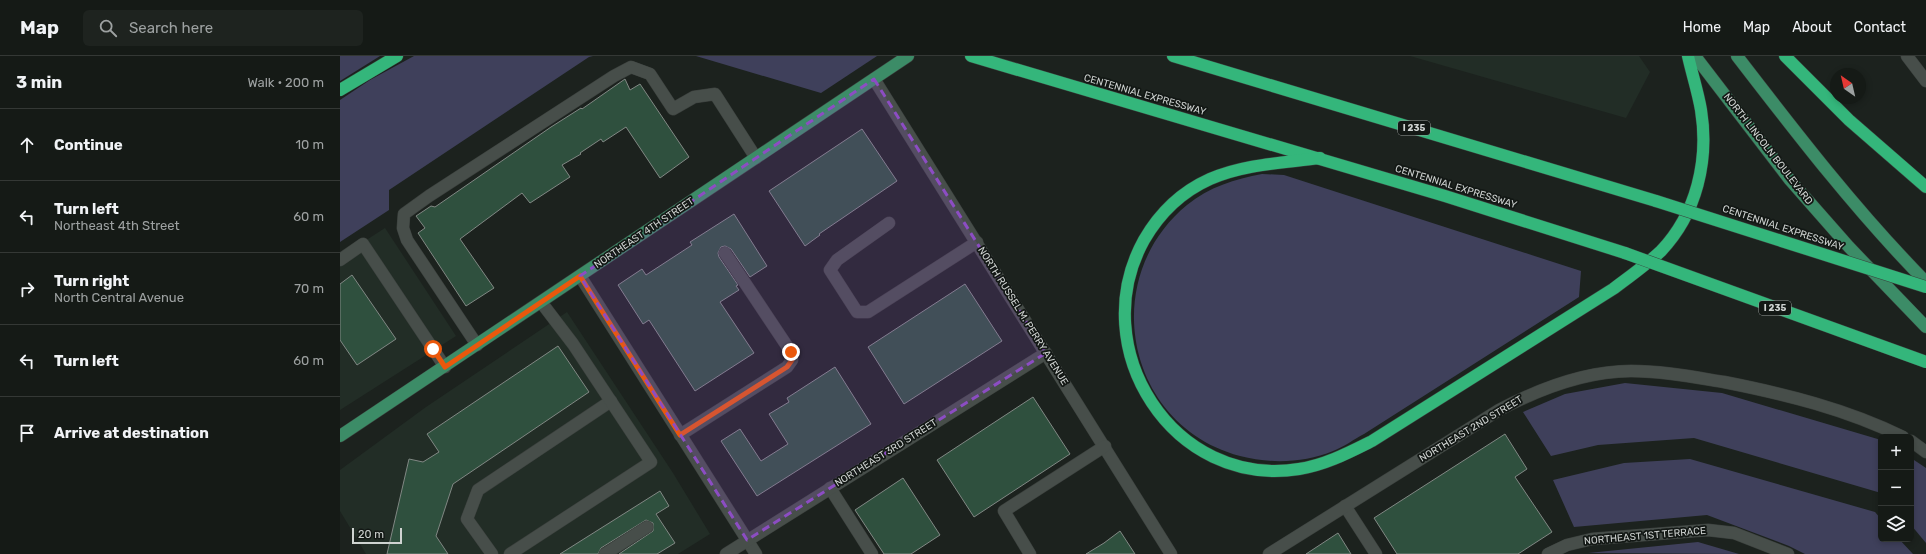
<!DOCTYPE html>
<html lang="en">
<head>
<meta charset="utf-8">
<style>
	body { margin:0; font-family:Rubik,sans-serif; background:#1e231f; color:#f1f3f6 }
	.controls { position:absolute; right:12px; bottom:12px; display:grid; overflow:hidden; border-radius:6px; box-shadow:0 2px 6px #0003 }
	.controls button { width:36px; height:36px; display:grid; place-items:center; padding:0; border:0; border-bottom:1px solid #343835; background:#151a16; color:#f1f3f6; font:20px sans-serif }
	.compass { position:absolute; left:1490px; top:12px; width:36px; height:36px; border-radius:50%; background:#151a16; box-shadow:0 2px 6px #0003; rotate:326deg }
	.scale { position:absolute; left:12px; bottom:10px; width:50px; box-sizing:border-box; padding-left:4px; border:2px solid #cfd3d1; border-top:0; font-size:11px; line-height:14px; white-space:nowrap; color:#cfd3d1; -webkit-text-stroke:3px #131815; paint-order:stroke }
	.stop { position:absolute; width:12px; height:12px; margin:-9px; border:3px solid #ea580c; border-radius:50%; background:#fff }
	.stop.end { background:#ea580c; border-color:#fff; box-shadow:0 1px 4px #0008 }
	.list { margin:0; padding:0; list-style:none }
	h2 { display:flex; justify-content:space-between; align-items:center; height:52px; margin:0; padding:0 16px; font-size:17px }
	h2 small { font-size:13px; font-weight:400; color:#9da1a1 }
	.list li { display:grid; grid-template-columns:26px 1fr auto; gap:12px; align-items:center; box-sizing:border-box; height:72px; padding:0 16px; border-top:1px solid #343835 }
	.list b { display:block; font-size:15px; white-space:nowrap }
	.list p { margin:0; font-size:13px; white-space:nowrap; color:#9da1a1 }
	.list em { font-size:13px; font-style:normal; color:#9da1a1 }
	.icon { flex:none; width:22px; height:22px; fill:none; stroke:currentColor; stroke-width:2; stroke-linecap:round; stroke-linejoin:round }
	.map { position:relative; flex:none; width:1586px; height:498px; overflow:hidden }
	header { display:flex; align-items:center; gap:24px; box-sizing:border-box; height:56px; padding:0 20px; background:#151a16; border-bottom:1px solid #343835 }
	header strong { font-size:19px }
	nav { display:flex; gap:22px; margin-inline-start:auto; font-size:14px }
	.search { width:280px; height:36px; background:#1e231f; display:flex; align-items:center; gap:10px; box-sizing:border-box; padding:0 14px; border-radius:6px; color:#9da1a1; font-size:15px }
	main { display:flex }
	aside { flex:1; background:#151a16 }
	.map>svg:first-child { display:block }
	.built { fill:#222d26 }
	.green { fill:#3f405b }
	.building { fill:#2f503e; stroke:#818884 }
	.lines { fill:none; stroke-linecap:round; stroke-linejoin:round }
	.minor-casing { stroke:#3a3f3c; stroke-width:13 }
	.major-casing { stroke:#3a3f3c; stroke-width:13 }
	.highway-casing { stroke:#3a3f3c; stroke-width:13 }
	.minor { stroke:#474e4a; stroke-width:12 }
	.major { stroke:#3c8c67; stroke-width:12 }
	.highway { stroke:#34b67b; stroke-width:12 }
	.highway-bridge-casing { stroke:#3a3f3c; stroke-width:13; stroke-linecap:butt }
	.highway-bridge { stroke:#34b67b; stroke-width:12 }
	.route { stroke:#ea580c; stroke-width:5 }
	.marked { fill:#8c4dc3; fill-opacity:0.2; stroke:#8c4dc3; stroke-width:3; stroke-dasharray:8 5; stroke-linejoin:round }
	.labels { text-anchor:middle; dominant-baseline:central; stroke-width:3.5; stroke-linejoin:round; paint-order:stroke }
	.shield { fill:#131815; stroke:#979b99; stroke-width:1 }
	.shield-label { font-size:9px; font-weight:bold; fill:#cfd3d1 }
	.street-label { font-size:10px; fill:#cfd3d1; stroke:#131815 }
</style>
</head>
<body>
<header>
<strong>Map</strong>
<div class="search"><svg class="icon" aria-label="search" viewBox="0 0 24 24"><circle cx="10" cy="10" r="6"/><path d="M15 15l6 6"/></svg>Search here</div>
<nav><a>Home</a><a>Map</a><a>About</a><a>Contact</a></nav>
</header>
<main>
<aside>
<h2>3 min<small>Walk · 200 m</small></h2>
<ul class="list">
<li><svg class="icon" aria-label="ahead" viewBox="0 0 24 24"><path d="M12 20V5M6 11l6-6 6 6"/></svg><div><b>Continue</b></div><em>10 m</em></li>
<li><svg class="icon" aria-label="left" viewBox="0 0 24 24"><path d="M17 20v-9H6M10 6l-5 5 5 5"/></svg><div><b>Turn left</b><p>Northeast 4th Street</p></div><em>60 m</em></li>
<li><svg class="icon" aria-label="right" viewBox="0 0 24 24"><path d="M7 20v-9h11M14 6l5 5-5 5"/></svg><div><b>Turn right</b><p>North Central Avenue</p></div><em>70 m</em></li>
<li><svg class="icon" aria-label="left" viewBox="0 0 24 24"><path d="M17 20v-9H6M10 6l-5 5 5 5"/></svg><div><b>Turn left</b></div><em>60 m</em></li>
<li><svg class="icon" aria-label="arrive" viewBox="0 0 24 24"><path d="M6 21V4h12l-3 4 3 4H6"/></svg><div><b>Arrive at destination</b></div></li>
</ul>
</aside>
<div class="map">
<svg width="1586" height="498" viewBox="0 0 1586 498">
	<rect width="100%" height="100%" fill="#1c221e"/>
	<g class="built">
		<polygon points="1070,0 1299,0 1310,16 1286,62"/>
		<polygon points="45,172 116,280 0,354 0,201"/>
		<polygon points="227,256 333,417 370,478 338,498 26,498 0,455 0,414 86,351"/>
	</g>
	<g class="green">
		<polygon points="0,0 40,0 0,25"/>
		<polygon points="74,0 253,0 249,1 49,134 49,154 0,186 0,44 30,24"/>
		<polygon points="356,0 537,0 481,37"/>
		<path d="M922 118 944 119 1241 215 1239 241 1024 378C1014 383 1004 391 993 395 964 407 930 408 900 400 786 370 757 223 847 149 869 131 895 123 922 118Z"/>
		<polygon points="1285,327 1382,337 1541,384 1541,437 1354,382 1258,389 1211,400 1183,356 1225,338"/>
		<polygon points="1571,402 1586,412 1586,487 1571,469"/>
		<polygon points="1350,403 1535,456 1541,463 1541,483 1559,483 1573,498 1465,498 1449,490 1367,459 1234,471 1213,424 1284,407"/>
		<polygon points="1358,486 1399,498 1248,497"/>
	</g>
	<g class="building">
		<polygon points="285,23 290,34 300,28 349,101 320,122 286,71 263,86 261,83 240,97 241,98 222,109 230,121 190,147 182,137 120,183 154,232 126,250 78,177 85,172 76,160 91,150 95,151 211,71 241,52 242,53"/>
		<polygon points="522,73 557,125 479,178 480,179 465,190 429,135"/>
		<polygon points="394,158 427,210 410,221 391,193 385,190 381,191 378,197 379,201 398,229 396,230 399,234 380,246 414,297 355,335 309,264 303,268 278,229 302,213 306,219 352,189 350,186"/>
		<polygon points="12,219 56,283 17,309 0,284 0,228"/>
		<polygon points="625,228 662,285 564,348 528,291"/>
		<polygon points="218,290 249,336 113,428 96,480 108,498 47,498 69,403 83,406 99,396 87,378"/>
		<polygon points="495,311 531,368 417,440 381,385 400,373 421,405 448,388 429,358 449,346 447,342"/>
		<polygon points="693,341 730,398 634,461 597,404"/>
		<polygon points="1165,378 1187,413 1175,421 1212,476 1178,498 1057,498 1034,462"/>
		<polygon points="563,422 600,479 571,498 544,498 515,454"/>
		<polygon points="320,435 329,450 316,458 335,487 317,498 279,498 313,475 313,467 306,464 261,492 258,498 220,498"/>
		<polygon points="780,475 795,498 746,498 764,487"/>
		<polygon points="998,477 1011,498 966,498"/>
	</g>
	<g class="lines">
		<g class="minor-casing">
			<g id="minor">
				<polyline points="1567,0 1586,25"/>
				<polyline points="534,23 831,498"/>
				<polyline points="549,167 497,204 490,214 517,256 528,256 637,186"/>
				<polyline points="0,204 23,188 105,311"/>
				<polyline points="240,220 416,498"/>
				<polyline points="137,289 67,184 63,172 64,158 89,140 274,20 291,11 310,18 333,53 354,41 375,38 416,102"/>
				<polyline points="340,379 447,311 452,304 451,296 385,197"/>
				<polyline points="1571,385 1586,396"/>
				<polyline points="490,432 532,498"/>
				<polyline points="1005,450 1036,498"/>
				<polyline points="152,498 127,463 138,434 271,345"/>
				<polyline points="170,498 311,406 233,288 201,246"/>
				<polyline points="265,498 307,471"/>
				<polyline points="386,498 706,297"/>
				<polyline points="690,498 664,455 765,390"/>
				<path d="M929 498 1159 354C1199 333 1245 315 1291 315 1322 315 1353 321 1384 326 1445 338 1506 353 1563 381"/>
				<polyline points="1208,498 1227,489 1252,483 1368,474 1394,477 1448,498"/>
			</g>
		</g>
		<g class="major-casing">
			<g id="major">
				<polyline points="1355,0 1450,124 1509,191 1586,271"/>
				<path d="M1397 0C1457 78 1517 156 1586 226"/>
				<polyline points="0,380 568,0"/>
			</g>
		</g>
		<g class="highway-casing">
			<g id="highway">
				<polyline points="631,0 1105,140 1285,197"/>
				<polyline points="833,0 1316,145"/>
				<polyline points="1445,0 1509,64 1586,131"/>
				<polyline points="0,34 57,0"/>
				<path d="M980 102C943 107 904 108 870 123 841 136 819 158 804 184 744 292 833 433 959 413 985 409 1008 397 1032 385L1273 233C1289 221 1306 209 1321 195 1357 157 1369 104 1361 54 1358 36 1352 18 1348 0"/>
			</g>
		</g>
		<use href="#minor" class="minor"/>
		<use href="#major" class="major"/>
		<use href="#highway" class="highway"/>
		<g class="highway-bridge-casing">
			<g id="highway-bridge">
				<polyline points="1316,145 1586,231"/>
				<polyline points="1285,197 1586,306"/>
			</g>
		</g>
		<use href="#highway-bridge" class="highway-bridge"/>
	</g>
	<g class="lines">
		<polyline class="route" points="93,293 105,311 240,220 340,379 447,311 452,304 451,296"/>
	</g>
	<path class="marked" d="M534 23 706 297 407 484 240 220Z"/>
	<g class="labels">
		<g class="shield">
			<rect x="1058" y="65" width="32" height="14" rx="3"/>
			<rect x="1419" y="245" width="32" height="14" rx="3"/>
		</g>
		<g class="shield-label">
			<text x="1074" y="72">I 235</text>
			<text x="1435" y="252">I 235</text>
		</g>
		<g class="street-label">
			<text transform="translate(805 39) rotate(16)">CENTENNIAL EXPRESSWAY</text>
			<text transform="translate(1428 93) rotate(52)">NORTH LINCOLN BOULEVARD</text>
			<text transform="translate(1116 131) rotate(17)">CENTENNIAL EXPRESSWAY</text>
			<text transform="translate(1443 172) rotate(18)">CENTENNIAL EXPRESSWAY</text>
			<text transform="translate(304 177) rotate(-34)">NORTHEAST 4TH STREET</text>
			<text transform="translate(683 260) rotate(58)">NORTH RUSSEL M. PERRY AVENUE</text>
			<text transform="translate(1131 373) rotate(-31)">NORTHEAST 2ND STREET</text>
			<text transform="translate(546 397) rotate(-32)">NORTHEAST 3RD STREET</text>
			<text transform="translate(1305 480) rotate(-5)">NORTHEAST 1ST TERRACE</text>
		</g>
	</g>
</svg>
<div class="controls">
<button>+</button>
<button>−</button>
<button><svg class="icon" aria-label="layers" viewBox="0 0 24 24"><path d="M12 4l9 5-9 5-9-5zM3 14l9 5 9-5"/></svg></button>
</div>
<svg class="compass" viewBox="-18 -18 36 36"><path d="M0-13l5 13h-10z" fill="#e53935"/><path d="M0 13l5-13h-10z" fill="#9da1a1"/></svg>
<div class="scale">20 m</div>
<div class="stop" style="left:93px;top:293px"></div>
<div class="stop end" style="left:451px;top:296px"></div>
</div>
</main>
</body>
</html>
